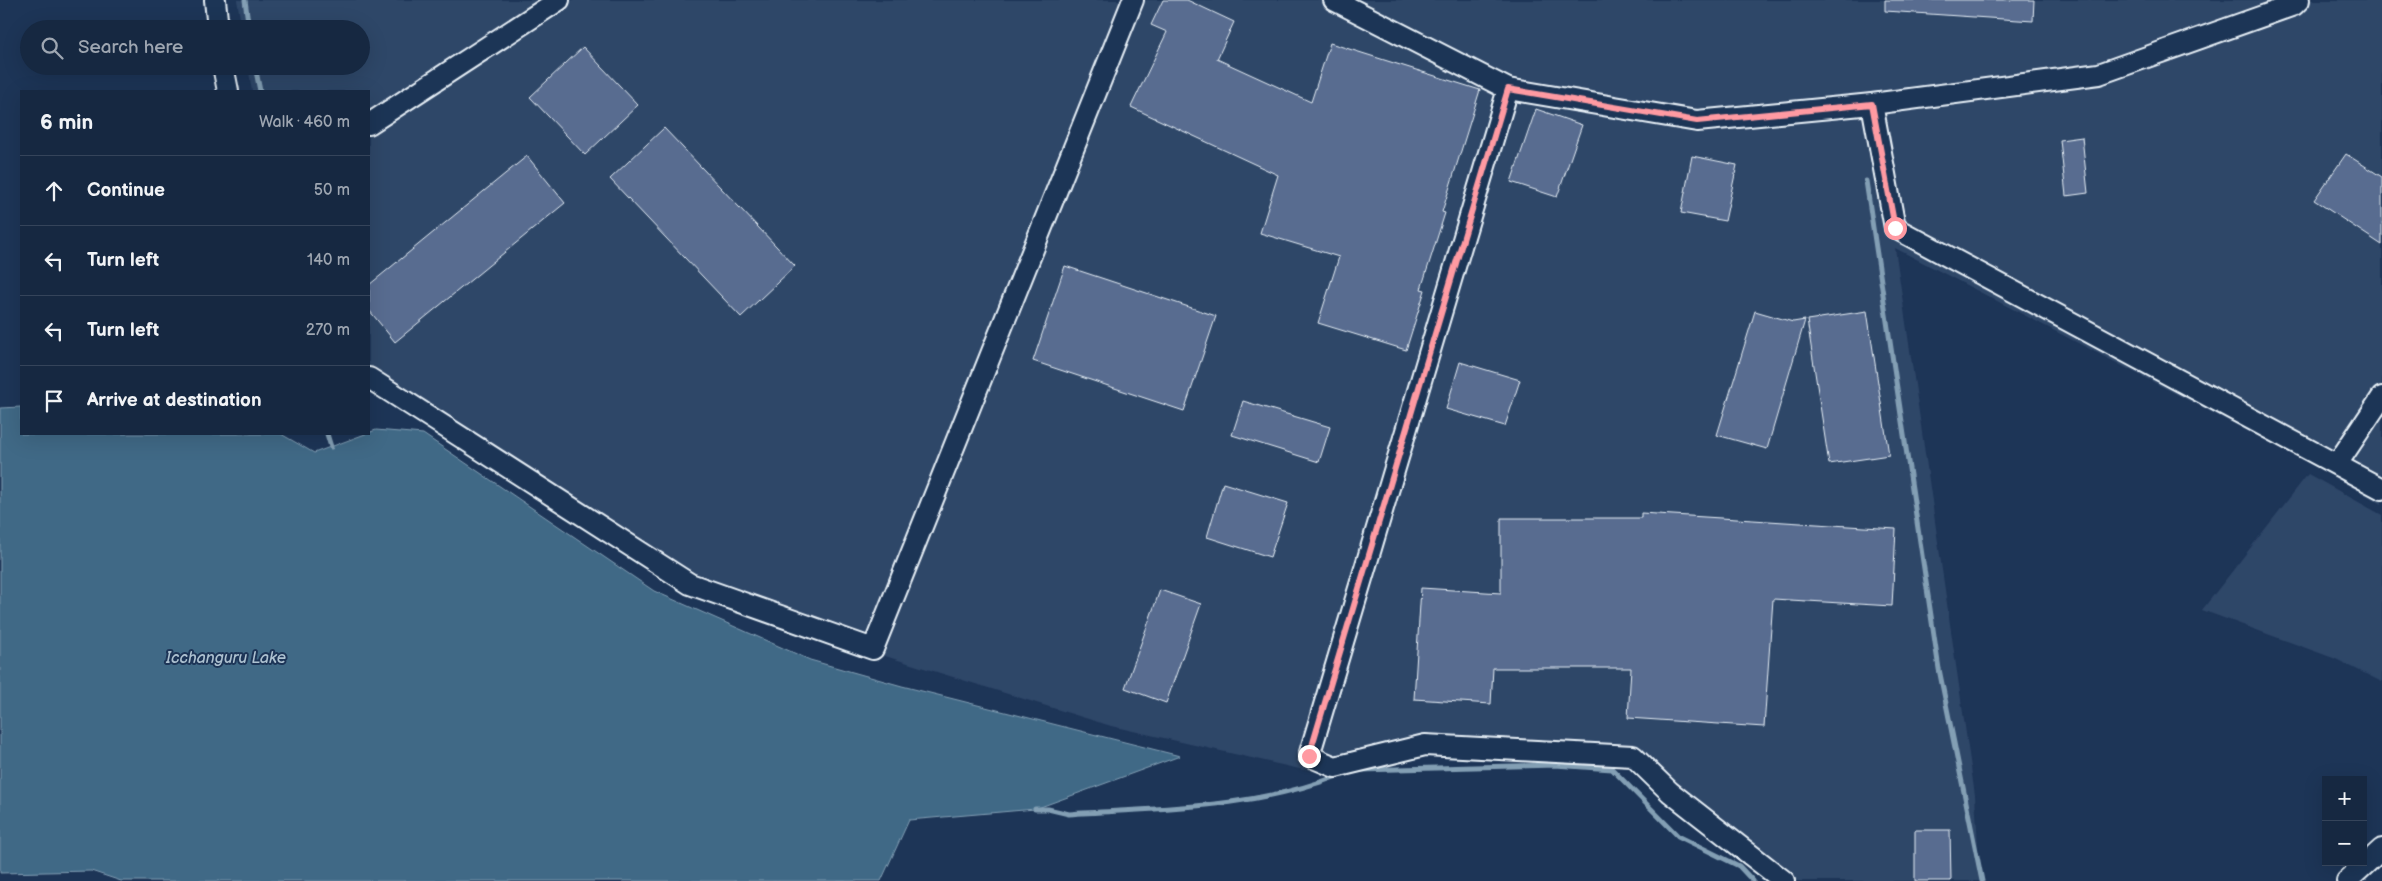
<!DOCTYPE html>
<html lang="en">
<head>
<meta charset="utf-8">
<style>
	body { margin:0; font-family:"Balsamiq Sans",sans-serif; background:#23344c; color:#f1f3f6 }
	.controls { position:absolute; right:15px; bottom:15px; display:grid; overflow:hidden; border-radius:0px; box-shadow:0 5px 20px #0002 }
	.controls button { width:45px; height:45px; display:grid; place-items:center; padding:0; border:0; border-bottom:1px solid #35445a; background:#162841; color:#f1f3f6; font:25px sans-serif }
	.stop { position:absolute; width:15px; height:15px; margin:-11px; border:4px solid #ff9aa2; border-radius:50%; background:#fff }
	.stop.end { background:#ff9aa2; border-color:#fff; box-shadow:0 1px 5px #0008 }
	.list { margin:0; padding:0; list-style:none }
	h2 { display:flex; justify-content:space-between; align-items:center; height:65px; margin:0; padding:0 20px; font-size:21px }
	h2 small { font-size:16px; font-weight:400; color:#9ea6b1 }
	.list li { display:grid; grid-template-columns:32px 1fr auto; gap:15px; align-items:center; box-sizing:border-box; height:70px; padding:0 20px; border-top:1px solid #35445a }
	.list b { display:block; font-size:19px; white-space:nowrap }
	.list em { font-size:16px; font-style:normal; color:#9ea6b1 }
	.icon { flex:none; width:28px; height:28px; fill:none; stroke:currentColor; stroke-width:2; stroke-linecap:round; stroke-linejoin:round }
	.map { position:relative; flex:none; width:2382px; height:881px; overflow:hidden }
	.search { position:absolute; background:#162841; box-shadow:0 5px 20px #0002; left:20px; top:20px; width:350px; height:55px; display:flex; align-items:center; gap:12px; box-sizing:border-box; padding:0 18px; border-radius:28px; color:#9ea6b1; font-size:19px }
	.panel { position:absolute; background:#162841; box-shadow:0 5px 20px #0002; left:20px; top:90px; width:350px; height:345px; border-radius:0px }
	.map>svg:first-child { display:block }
	.built { fill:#2f4668 }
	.water { fill:#3f6986; stroke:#839fb4 }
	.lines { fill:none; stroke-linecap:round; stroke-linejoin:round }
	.stream { stroke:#839fb4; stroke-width:5 }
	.building { fill:#586c90; stroke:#e8f1f8 }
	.minor-casing { stroke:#e8f1f8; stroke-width:24 }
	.minor { stroke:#1d3557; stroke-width:20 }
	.route { stroke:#ff9aa2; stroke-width:6 }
	.labels { text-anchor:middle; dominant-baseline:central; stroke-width:4; stroke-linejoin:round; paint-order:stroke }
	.water-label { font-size:16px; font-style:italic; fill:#adc1d0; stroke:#1d3557 }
</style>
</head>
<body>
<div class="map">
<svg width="2382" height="881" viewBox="0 0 2382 881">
	<rect width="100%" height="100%" fill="#1d3557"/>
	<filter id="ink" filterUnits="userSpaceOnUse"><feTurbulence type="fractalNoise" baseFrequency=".02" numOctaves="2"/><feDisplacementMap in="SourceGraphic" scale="10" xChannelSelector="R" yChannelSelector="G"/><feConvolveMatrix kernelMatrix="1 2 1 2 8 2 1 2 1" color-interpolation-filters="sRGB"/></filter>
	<g filter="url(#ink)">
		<g class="built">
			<polygon points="237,0 2382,0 2382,504 2292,454 1895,248 1975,795 1980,881 1783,881 1630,755 1418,738 1304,770 1111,726 691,596 369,388 369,91 252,91 248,66 361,66 361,29 242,29"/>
			<polygon points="2308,474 2382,515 2382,682 2336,659 2202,610"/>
		</g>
		<polygon class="water" points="21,407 21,434 281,434 314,453 376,430 423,434 654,591 810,660 902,686 1180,756 1035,809 909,820 881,881 121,881 91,871 0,873 0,408"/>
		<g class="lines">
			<g class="stream">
				<polyline points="245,0 249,29"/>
				<polyline points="255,66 260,91"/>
				<polyline points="1866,181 1939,669 1982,881"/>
				<polyline points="327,434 331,447"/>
				<polyline points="1360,770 1555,765 1612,769 1678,836 1739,866 1753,881"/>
				<path d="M1035 809H1048L1069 814C1159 808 1254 809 1340 775"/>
			</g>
		</g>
		<g class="building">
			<polygon points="1163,0 1187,0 1234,22 1217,59 1311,102 1330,43 1480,90 1442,212 1445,213 1421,289 1425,290 1406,350 1318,323 1339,257 1260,233 1278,175 1131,107 1167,32 1151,25"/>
			<polygon points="1885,0 2034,0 2033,21 1885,11"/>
			<polygon points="583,47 638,105 585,155 530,97"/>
			<polygon points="1536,109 1582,125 1557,197 1511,182"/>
			<polygon points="664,128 795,266 741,317 610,179"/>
			<polygon points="2082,137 2088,193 2066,196 2060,140"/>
			<polygon points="2346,154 2382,177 2382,245 2314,200"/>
			<polygon points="527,156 565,203 395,342 369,310 369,285"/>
			<polygon points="1692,156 1737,165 1725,221 1681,213"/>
			<polygon points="1065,266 1216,316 1184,411 1033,361"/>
			<polygon points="1755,311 1793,322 1805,320 1767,449 1717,435"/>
			<polygon points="1867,311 1889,455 1829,464 1807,320"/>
			<polygon points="1460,362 1520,380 1505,426 1446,409"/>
			<polygon points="1243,401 1330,427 1319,462 1232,435"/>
			<polygon points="1223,483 1288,503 1270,557 1207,537"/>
			<polygon points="1641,513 1896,529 1892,606 1773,599 1764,727 1628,718 1631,668 1493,668 1491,704 1414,699 1421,588 1501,593 1501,518 1641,518"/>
			<polygon points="1160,590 1201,604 1166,703 1125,688"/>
			<polygon points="1915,830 1950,830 1951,881 1915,881"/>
		</g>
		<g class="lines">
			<g class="minor-casing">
				<g id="minor">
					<polyline points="215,0 218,29"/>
					<polyline points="1334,0 1508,89 1697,121 1872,104 2099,74 2294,5 2299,0"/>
					<polyline points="223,66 228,91"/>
					<polyline points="1508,89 1309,756 1335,767 1425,745 1633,756 1670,792 1784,881"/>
					<polyline points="1872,104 1895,228 2382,489"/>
					<polyline points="369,124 559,0"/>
					<polyline points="369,378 690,584 873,649 1133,0"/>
					<polyline points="2337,464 2382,397"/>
					<polyline points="2347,881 2382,849"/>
				</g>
			</g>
			<use href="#minor" class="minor"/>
		</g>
	</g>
	<g class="lines" filter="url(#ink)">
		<polyline class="route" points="1309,756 1508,89 1697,121 1872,104 1895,228"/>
	</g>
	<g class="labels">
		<g class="water-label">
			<text x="226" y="658">Icchanguru Lake</text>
		</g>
	</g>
</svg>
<div class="controls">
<button>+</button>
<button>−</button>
</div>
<div class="stop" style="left:1895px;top:228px"></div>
<div class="stop end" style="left:1309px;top:756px"></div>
<div class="search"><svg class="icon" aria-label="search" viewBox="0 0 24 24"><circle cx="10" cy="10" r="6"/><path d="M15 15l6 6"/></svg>Search here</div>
<section class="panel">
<h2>6 min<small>Walk · 460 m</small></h2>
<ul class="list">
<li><svg class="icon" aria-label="ahead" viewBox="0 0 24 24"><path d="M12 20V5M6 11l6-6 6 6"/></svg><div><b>Continue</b></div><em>50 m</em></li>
<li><svg class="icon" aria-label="left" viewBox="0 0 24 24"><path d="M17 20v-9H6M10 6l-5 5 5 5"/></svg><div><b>Turn left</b></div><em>140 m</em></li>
<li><svg class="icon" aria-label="left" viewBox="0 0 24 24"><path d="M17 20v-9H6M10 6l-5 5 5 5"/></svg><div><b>Turn left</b></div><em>270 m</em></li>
<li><svg class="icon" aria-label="arrive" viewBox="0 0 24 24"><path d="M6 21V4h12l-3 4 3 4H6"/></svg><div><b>Arrive at destination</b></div></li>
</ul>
</section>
</div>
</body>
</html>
